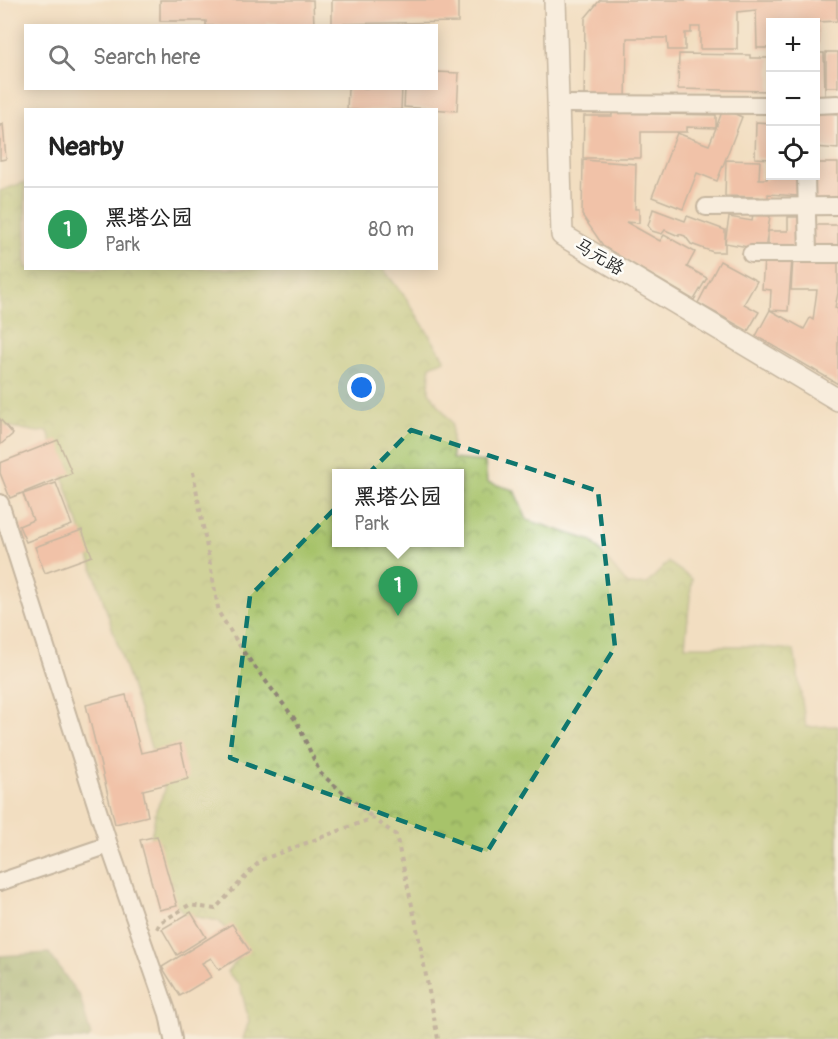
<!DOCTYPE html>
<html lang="en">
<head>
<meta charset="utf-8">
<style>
	body { margin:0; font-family:Pangolin,"LXGW WenKai TC",sans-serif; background:#f6f6f6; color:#222 }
	.controls { position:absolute; right:18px; top:18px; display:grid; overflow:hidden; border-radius:0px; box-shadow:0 3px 15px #0003 }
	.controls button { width:54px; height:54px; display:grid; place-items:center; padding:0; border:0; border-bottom:2px solid #e0e0e0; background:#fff; color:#222; font:30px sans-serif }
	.you { position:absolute; left:362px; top:388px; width:21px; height:21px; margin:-15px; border:4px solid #fff; border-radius:50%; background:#1a73e8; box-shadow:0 0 0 9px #1a73e833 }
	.badge { display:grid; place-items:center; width:39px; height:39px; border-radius:50%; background:#db2777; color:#fff; font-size:20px; font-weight:700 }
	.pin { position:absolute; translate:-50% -50px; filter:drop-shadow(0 2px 3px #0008) }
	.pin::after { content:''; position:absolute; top:32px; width:21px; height:18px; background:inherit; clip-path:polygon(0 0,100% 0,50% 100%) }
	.popup { position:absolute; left:332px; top:469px; width:132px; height:78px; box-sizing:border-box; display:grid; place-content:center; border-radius:0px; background:#fff; filter:drop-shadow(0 2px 4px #0005); font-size:20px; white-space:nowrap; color:#767676 }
	.popup b { font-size:22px; color:#222 }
	.popup::after { content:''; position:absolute; left:50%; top:100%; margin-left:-12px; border:12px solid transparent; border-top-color:#fff }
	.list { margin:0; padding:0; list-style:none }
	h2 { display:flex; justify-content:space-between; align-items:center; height:78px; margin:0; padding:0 24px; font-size:26px }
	h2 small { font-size:20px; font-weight:400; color:#767676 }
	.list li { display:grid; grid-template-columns:39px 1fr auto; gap:18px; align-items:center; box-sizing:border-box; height:84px; padding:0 24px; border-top:2px solid #e0e0e0 }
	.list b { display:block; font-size:22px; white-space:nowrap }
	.list p { margin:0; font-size:20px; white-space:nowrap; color:#767676 }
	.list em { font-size:20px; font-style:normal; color:#767676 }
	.icon { flex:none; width:33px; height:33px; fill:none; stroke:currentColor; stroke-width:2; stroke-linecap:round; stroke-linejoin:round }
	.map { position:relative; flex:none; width:838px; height:1039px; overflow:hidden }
	.search { position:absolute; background:#fff; box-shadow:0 3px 15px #0003; left:24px; top:24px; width:414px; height:66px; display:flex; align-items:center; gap:15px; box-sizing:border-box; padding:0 21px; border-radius:0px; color:#767676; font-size:22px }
	.panel { position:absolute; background:#fff; box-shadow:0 3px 15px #0003; left:24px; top:108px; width:414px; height:162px; border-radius:0px }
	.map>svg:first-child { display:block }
	.forest { fill:url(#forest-firs); stroke:#586a45; stroke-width:1.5 }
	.park { fill:url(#park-crowns); stroke:#69774b; stroke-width:1.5; fill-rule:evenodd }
	.building { fill:#efa18a }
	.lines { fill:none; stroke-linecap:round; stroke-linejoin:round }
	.minor-casing { stroke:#8e8476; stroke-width:20 }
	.tertiary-casing { stroke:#8e8476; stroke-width:24 }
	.path { stroke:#8e8476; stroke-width:4; stroke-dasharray:4.5 4.5; stroke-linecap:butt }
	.minor { stroke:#fff; stroke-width:16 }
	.tertiary { stroke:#fff; stroke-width:21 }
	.marked { fill:none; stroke:#0f766e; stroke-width:4.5; stroke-dasharray:12 8; stroke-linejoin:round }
	.labels { text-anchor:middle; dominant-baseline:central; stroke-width:5; stroke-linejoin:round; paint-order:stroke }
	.street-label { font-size:18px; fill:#2b2b2b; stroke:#fdfcf7 }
</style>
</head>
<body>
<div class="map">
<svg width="838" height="1039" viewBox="0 0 838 1039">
	<defs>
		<pattern id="forest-firs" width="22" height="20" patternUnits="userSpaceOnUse" patternTransform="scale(1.5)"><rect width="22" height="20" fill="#85a95f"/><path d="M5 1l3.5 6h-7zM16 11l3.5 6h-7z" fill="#6d8a4f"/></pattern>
		<pattern id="park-crowns" width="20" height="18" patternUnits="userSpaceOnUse" patternTransform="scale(1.5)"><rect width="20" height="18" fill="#a7c36b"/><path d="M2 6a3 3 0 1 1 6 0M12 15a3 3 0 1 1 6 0" fill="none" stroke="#889f58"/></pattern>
	</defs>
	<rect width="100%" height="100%" fill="#fdfcf7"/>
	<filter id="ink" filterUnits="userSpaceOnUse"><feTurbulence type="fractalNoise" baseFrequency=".0167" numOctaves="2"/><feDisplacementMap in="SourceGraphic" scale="12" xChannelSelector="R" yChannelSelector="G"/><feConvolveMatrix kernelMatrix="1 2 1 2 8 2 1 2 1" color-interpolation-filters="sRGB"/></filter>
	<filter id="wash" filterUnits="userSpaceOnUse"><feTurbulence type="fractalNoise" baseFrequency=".008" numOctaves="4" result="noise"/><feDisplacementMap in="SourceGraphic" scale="24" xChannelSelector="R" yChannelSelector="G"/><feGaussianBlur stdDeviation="1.35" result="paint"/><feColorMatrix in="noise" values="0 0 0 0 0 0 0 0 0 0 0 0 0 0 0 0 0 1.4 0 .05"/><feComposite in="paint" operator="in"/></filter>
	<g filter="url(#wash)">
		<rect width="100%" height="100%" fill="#f2dec1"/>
		<polygon class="forest" points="49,953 80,997 91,1036 88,1039 0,1039 0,956"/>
		<path class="park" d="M25 182 26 268 383 269 406 298 445 360 430 366 429 392 452 423V459L485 462 487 482 514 490 527 520 592 541 628 585 647 584 668 562 692 579 685 646H747L794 650 806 727 838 726V1039H243L249 1021 240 985 227 972 244 952 219 921 186 915 165 894 151 838 156 810 165 790 48 431 38 432 0 425V191ZM336 474H460V542H336Z"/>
		<g id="blocks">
			<g class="building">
				<polygon points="160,0 313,0 314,26 277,26 277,23 267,23 267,26 206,26 206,21 160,21"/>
				<polygon points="332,0 458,0 458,22 332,24"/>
				<polygon points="600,0 837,0 837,21 818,22 819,44 816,45 816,22 770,22 770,48 757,48 756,10 737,12 737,49 700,49 700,27 691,27 691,33 685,33 685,50 668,50 667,38 627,38 626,104 584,104 585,18"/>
				<rect x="826" y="52" width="12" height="35"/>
				<polygon points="816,53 824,53 825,96 816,97"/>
				<polygon points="679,54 750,55 750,58 770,58 770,91 678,89"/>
				<polygon points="436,72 459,73 457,111 404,107 405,88 436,88"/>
				<polygon points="348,88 402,88 401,110 347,110"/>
				<polygon points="723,109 742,117 717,181 697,173 683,209 652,197 677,133 709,145 716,128 687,127 687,132 641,132 641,158 583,158 584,116 612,116 612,113 716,115 716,128"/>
				<polygon points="816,112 838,114 838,149 816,147"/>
				<polygon points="756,122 770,123 770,159 755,158"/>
				<polygon points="3,124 6,159 0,160 0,125"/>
				<polygon points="583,160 636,164 635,209 639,209 639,223 626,222 660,241 664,235 695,252 687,267 707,278 694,300 604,247 582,215"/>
				<polygon points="726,160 760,161 759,179 767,179 768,162 770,162 770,176 799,176 798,196 768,194 768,202 759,202 759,197 725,196"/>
				<polygon points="816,163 838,163 838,201 813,202 812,176 816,176"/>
				<polygon points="653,209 685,221 687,216 725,230 725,252 713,252 691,244 685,236 679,234 679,236 665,230 662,234 652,231 648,226"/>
				<polygon points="753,213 770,216 765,250 725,243 729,217 752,221"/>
				<polygon points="788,217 805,217 806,250 768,251 768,231 788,231"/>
				<polygon points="811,225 838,225 838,247 812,247"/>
				<polygon points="764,259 792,259 788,311 770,310 771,290 762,289"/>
				<polygon points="793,259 838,261 838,293 835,308 838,309 838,384 756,336 770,310 804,329 810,318 813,320 817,290 791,290"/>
				<polygon points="720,261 757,281 744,304 759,312 748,331 698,303"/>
				<polygon points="0,419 13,434 0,445"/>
				<polygon points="58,440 72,473 10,498 0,473 0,463"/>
				<polygon points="56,483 72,525 26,542 19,526 33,520 23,494"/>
				<polygon points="82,530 92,556 45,573 35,547"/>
				<polygon points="126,695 141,753 180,744 188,779 143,790 148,816 115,824 86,705"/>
				<polygon points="157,836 177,906 159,910 140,840"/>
				<polygon points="191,912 206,937 177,955 162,929"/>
				<polygon points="232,924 250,951 219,970 211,958 202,963 211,977 180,996 162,967"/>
			</g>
		</g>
	</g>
	<g filter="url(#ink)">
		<use href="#blocks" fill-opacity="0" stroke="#8e8476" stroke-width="1.5"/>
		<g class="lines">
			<g class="minor-casing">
				<g id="minor">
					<polyline points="558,104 770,105"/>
					<polyline points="816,105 838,104"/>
					<polyline points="806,176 808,254"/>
					<polyline points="706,207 838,206"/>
					<polyline points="751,254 838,254"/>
					<polyline points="0,503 109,845 168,1014 173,1039"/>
					<polyline points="0,882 109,845"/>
				</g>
			</g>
			<g class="tertiary-casing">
				<polyline id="tertiary" points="555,0 562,235 838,400"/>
			</g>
			<g class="path">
				<polyline points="193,472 219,613 245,654 297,722 320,773 372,817"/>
				<polyline points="157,929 160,923 189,905 215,909 261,860 373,818 396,835 416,923 438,1039"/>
			</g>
			<use href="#minor" class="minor"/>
			<use href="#tertiary" class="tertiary"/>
		</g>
	</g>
	<path d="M0 0H838V1039H0ZM411 430 598 491 615 647 487 852 230 758 250 596Z" fill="#f2dec1" fill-opacity=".55" fill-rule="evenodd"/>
	<path class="marked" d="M411 430 598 491 615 647 487 852 230 758 250 596Z"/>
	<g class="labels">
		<g class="street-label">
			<text transform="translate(599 257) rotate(31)">马元路</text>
		</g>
	</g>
</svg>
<div class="controls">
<button>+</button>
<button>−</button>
<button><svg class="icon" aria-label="locate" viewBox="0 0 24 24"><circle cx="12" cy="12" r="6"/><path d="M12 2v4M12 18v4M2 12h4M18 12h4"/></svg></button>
</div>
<div class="you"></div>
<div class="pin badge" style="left:398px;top:616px;background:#2e9e5b">1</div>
<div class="popup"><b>黑塔公园</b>Park</div>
<div class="search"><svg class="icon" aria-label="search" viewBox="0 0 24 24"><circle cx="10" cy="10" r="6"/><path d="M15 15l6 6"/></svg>Search here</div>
<section class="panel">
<h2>Nearby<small></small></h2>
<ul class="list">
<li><span class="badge" style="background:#2e9e5b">1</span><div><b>黑塔公园</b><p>Park</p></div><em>80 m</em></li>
</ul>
</section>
</div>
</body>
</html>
